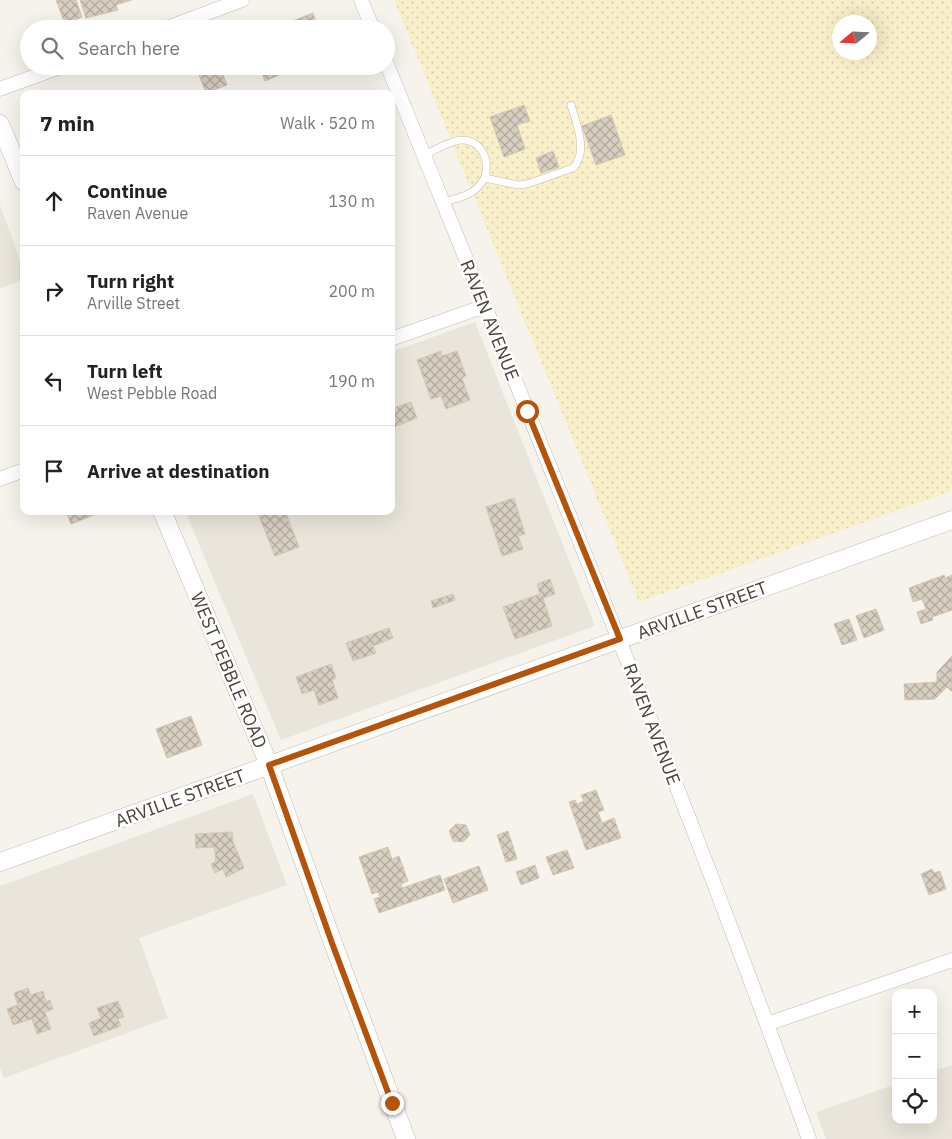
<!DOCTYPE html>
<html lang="en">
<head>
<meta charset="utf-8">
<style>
	body { margin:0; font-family:"IBM Plex Sans",sans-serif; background:#f2f2f2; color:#222 }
	.controls { position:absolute; right:15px; bottom:15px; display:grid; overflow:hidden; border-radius:10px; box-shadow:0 5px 20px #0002 }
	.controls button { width:45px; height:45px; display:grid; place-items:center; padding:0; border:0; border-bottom:1px solid #e0e0e0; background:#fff; color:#222; font:25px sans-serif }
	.compass { position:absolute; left:832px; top:15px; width:45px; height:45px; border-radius:50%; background:#fff; box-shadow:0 5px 20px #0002; rotate:251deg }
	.stop { position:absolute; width:15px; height:15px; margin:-11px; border:4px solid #b45309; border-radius:50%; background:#fff }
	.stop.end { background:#b45309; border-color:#fff; box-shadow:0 1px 5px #0008 }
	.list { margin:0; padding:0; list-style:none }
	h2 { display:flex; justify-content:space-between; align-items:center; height:65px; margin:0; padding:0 20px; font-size:21px }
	h2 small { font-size:16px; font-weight:400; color:#767676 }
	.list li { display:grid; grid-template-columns:32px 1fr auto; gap:15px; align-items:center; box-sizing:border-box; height:90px; padding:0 20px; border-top:1px solid #e0e0e0 }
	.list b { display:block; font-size:19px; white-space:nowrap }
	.list p { margin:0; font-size:16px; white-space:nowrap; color:#767676 }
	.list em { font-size:16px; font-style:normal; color:#767676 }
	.icon { flex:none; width:28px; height:28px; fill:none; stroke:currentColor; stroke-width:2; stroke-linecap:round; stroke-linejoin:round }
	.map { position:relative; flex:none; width:952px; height:1139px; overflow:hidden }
	.search { position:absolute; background:#fff; box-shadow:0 5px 20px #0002; left:20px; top:20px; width:375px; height:55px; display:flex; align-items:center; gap:12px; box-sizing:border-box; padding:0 18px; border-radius:28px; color:#767676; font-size:19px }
	.panel { position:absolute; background:#fff; box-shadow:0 5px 20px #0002; left:20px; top:90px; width:375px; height:425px; border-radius:10px }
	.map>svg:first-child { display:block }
	.residential { fill:#eae5da }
	.sand { fill:url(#sand-dots); fill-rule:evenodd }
	.building { fill:url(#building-cross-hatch); stroke:#d3c7b4 }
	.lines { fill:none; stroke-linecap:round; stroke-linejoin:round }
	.service-casing { stroke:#c2bbae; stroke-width:8 }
	.minor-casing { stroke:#c2bbae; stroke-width:15 }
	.tertiary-casing { stroke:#c2bbae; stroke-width:19 }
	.service { stroke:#fff; stroke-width:7 }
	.minor { stroke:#fff; stroke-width:14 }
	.tertiary { stroke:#fff; stroke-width:18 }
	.route { stroke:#b45309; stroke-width:6 }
	.labels { text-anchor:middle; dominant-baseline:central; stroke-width:5; stroke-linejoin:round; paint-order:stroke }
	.street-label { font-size:18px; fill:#4b4439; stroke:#fff }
</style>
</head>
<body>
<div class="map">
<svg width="952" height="1139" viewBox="0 0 952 1139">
	<defs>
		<pattern id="sand-dots" width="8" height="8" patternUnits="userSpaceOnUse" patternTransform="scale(1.25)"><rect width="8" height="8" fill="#f9efc9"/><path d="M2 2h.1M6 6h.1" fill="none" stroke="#d7cead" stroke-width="1.8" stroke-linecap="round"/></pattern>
		<pattern id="building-cross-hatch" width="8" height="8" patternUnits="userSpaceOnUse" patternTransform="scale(1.25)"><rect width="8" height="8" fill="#d8cfc1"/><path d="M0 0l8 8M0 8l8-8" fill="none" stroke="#b1aa9e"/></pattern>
	</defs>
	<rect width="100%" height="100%" fill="#f6f3ec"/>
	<g class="residential">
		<polygon points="0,205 24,271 24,280 0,288"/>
		<polygon points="475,322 595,626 281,740 185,511 391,511 391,352"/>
		<polygon points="253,794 287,885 139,938 168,1018 4,1078 0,1067 0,886"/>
		<polygon points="952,1065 952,1139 826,1139 816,1112 896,1084 896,1120 933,1120 933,1071"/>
	</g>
	<path class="sand" d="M394 0H952V491L639 602ZM840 22H870V52H840Z"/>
	<g class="building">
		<polygon points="56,0 76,0 82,17 65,24"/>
		<polygon points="80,0 132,0 116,5 118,10 86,18"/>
		<polygon points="313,13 318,29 292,29 290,22"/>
		<polygon points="259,66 281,66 284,73 265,81"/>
		<polygon points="220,67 227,85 206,93 199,75"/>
		<polygon points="524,105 530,121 517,125 525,149 504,157 490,117"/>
		<polygon points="611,115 625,155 596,165 582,126"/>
		<polygon points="553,151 559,167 541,173 536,158"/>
		<polygon points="441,351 442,356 457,351 466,376 462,378 470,400 446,409 441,396 431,399 417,360"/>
		<polygon points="411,402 417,418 394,427 391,418 391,409"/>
		<polygon points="514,498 525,534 518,536 523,549 502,556 486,507"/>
		<polygon points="66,511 101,511 102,512 71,524"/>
		<polygon points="257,511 285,511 299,547 275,556"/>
		<polygon points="944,575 945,578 952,575 952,610 932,617 933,620 921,624 917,612 926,609 922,599 913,602 909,588"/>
		<polygon points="550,579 555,594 543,598 552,626 515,639 503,607 540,594 537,584"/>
		<polygon points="453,594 455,600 433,608 431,601"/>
		<polygon points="876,609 884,630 864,638 856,616"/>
		<polygon points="849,619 857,640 842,645 834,624"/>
		<polygon points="389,628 393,638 373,646 376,653 353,661 346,643"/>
		<polygon points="952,656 952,692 947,687 935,699 905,700 904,684 937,682 937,672"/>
		<polygon points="331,664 336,678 332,680 338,698 319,705 314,690 302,694 296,677"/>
		<polygon points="191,716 202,745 167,758 156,729"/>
		<polygon points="596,790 604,810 598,812 602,823 614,818 621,838 586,850 569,802 575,800 577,804 584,801 581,795"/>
		<polygon points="456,824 466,825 470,835 463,842 453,841 449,831"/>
		<polygon points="508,831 517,859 506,862 497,835"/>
		<polygon points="232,832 233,842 244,868 226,877 223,869 215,873 211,864 216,861 214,847 196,848 195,834"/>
		<polygon points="388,847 392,859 399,856 408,881 401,884 402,888 440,875 445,890 379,913 374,899 380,897 378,892 372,894 359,857"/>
		<polygon points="567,850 574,868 553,875 546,857"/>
		<polygon points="535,865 539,878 521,885 516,872"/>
		<polygon points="479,866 488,890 453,903 444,879"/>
		<polygon points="932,869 934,873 940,871 946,889 929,895 921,874"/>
		<polygon points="28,988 31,995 43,991 46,1002 50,1000 53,1009 45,1012 51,1029 37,1034 32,1019 13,1025 7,1009 18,1005 14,993"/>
		<polygon points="118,1001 124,1017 118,1019 121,1026 94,1036 89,1023 101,1018 97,1008"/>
	</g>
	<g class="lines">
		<g class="service-casing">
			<g id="service">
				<path d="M424 155C435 150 448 142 460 140 485 138 495 171 478 187 470 196 454 199 443 202"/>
				<path d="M485 178 518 185 527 184 573 168C589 151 576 123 571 105"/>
			</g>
		</g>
		<g class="minor-casing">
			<g id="minor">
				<polyline points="361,0 373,29"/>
				<polyline points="164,29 242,0"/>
				<path d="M386 62C531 420 678 776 809 1139"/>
				<polyline points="0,89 63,66"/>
				<polyline points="391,339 485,306"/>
				<polyline points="0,479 24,470"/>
				<polyline points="767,1024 952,960"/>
			</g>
		</g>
		<g class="tertiary-casing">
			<g id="tertiary">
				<polyline points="0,124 24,182"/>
				<polyline points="162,511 269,765 333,943 406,1139"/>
				<polyline points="0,862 952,520"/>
			</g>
		</g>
		<use href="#service" class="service"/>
		<use href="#minor" class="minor"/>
		<use href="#tertiary" class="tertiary"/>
	</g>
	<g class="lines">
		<polyline class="route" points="392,1103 332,943 269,765 620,639 527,411"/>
	</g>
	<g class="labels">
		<g class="street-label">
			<text transform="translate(490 320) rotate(68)">RAVEN AVENUE</text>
			<text transform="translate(702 610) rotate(-20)">ARVILLE STREET</text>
			<text transform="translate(229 670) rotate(67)">WEST PEBBLE ROAD</text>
			<text transform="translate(652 724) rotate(69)">RAVEN AVENUE</text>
			<text transform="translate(180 798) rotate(-20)">ARVILLE STREET</text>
		</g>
	</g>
</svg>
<div class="controls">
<button>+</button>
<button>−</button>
<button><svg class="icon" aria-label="locate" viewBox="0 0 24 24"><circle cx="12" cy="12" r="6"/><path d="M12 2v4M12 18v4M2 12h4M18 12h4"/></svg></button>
</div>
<svg class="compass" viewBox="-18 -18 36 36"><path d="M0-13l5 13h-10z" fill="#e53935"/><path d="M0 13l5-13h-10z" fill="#767676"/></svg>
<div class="stop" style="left:527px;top:411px"></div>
<div class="stop end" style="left:392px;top:1103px"></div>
<div class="search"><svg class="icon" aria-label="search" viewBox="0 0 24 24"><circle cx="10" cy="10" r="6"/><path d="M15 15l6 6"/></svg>Search here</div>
<section class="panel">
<h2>7 min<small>Walk · 520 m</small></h2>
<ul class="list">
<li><svg class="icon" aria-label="ahead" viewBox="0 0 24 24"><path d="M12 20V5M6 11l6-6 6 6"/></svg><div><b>Continue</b><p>Raven Avenue</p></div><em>130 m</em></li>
<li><svg class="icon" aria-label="right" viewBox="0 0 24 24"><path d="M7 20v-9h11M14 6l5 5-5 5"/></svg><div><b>Turn right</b><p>Arville Street</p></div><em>200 m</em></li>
<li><svg class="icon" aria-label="left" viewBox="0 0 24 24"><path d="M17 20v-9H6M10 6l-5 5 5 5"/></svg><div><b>Turn left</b><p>West Pebble Road</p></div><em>190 m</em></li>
<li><svg class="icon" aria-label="arrive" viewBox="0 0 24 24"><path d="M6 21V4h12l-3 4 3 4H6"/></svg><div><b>Arrive at destination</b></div></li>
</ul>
</section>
</div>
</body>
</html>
